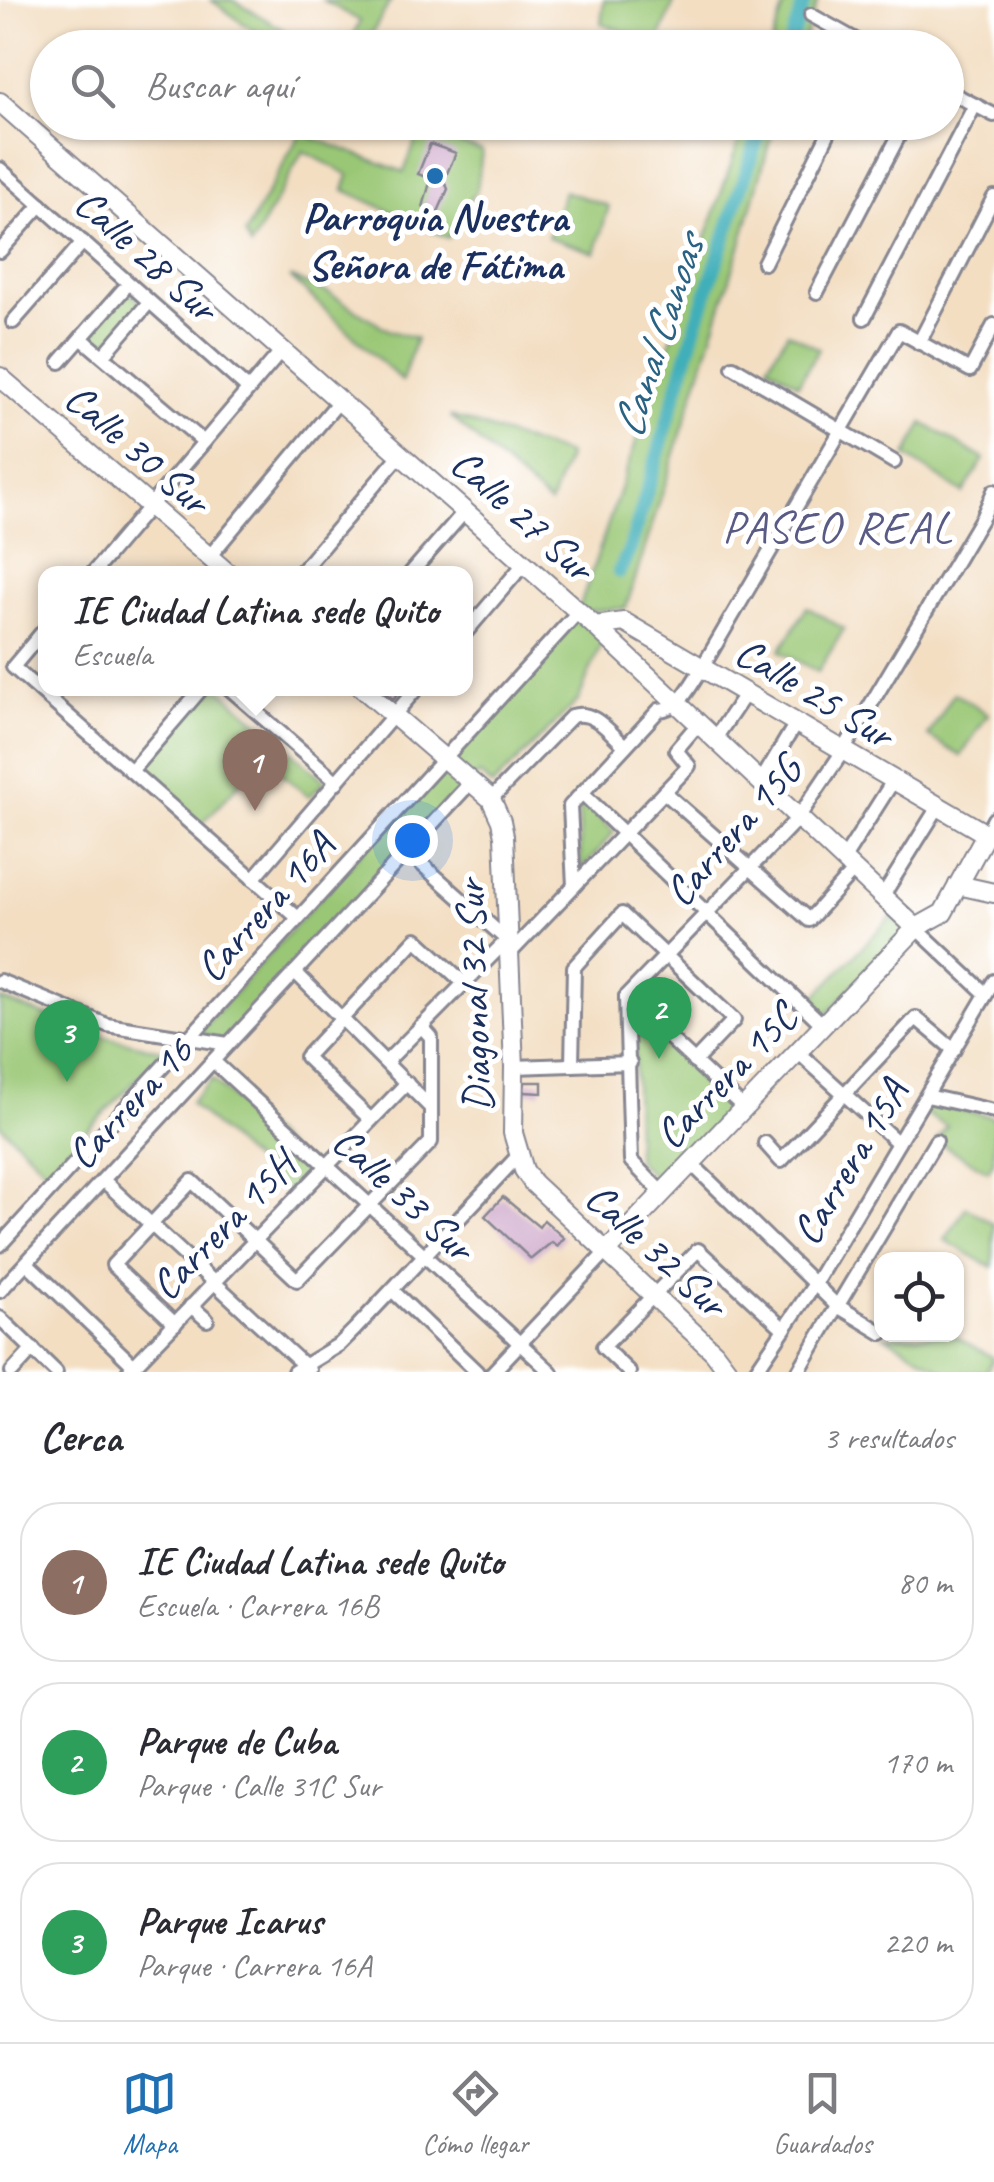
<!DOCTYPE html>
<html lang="es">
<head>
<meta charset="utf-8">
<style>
	body { margin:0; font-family:Caveat,sans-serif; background:#f2f2f3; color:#2b2b33 }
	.controls { position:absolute; right:30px; bottom:30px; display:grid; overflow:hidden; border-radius:20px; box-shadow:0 2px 8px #0004 }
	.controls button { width:90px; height:90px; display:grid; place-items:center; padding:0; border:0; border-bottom:2px solid #e1e1e2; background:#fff; color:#2b2b33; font:50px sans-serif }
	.you { position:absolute; left:412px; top:840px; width:35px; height:35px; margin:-25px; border:8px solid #fff; border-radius:50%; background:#1a73e8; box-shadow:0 0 0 15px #1a73e833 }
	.badge { display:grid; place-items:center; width:65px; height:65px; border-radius:50%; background:#1f6fb2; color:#fff; font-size:32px; font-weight:700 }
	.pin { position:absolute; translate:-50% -82px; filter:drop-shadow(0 2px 5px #0008) }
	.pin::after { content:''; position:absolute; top:52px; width:35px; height:30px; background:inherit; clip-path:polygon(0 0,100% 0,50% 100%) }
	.popup { position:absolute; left:38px; top:566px; width:435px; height:130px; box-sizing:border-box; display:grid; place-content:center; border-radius:20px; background:#fff; filter:drop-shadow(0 2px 8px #0005); font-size:32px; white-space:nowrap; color:#7c7c81 }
	.popup b { font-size:38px; color:#2b2b33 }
	.popup::after { content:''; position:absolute; left:50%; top:100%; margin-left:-20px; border:20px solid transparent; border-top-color:#fff }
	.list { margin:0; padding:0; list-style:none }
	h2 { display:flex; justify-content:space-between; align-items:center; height:130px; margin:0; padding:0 40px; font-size:42px }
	h2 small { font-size:32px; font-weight:400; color:#7c7c81 }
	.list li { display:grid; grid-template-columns:65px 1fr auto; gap:30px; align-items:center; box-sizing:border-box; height:160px; margin:0 20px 20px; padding:0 20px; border:2px solid #e1e1e2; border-radius:40px }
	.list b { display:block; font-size:38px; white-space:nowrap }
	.list p { margin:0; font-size:32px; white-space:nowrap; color:#7c7c81 }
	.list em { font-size:32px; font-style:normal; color:#7c7c81 }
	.icon { flex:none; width:55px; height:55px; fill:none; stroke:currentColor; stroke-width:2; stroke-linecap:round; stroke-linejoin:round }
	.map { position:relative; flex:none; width:994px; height:1372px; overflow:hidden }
	.search { position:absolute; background:#fff; box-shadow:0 2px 8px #0004; left:30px; right:30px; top:30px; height:110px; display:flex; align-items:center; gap:25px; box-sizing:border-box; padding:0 35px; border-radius:55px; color:#7c7c81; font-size:38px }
	.sheet { height:670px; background:#fff }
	nav { display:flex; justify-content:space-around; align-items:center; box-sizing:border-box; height:140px; border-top:2px solid #e1e1e2; background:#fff; font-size:28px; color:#7c7c81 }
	nav a { display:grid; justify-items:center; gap:5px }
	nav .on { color:#1f6fb2 }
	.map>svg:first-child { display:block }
	.green { fill:#9ac775; stroke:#5a7b6a; stroke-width:2.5 }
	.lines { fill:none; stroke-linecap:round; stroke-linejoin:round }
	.canal { stroke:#3fafba; stroke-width:14 }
	.building { fill:#d0accd }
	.minor-casing { stroke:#878690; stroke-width:18 }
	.tertiary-casing { stroke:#878690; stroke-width:22 }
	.minor { stroke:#fff; stroke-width:12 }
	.tertiary { stroke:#fff; stroke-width:18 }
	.poi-dot { fill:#1f6fb2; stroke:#fff; stroke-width:4 }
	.labels { text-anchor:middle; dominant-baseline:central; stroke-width:10; stroke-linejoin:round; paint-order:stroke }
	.poi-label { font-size:42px; font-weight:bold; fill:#1b2f5e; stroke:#fff }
	.street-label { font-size:42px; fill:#1b2f5e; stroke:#fff }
	.water-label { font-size:45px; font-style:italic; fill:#296283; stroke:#fff }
	.neighbourhood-label { font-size:45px; letter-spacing:2.5px; fill:#5a5b85; stroke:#fff }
</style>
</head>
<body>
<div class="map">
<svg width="994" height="1372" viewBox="0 0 994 1372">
	<rect width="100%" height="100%" fill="#fff"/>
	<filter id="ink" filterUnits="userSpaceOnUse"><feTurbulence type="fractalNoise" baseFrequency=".01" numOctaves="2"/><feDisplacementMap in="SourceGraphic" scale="20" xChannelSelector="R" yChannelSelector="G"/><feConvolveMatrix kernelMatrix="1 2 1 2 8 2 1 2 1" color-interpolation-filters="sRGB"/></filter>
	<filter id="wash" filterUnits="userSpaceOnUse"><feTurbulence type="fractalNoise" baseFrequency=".0048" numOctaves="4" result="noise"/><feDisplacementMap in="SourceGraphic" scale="40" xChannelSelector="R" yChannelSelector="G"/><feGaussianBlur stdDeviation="2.25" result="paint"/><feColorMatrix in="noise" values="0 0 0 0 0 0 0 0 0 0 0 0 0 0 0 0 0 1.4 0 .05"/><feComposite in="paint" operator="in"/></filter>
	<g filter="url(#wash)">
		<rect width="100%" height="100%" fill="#f3dec2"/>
		<g class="green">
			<polygon points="211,0 233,0 292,35 285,47 276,47"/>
			<polygon points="323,0 391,0 366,44 370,47 347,48 360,21"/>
			<polygon points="604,0 675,0 657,44 601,23"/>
			<polygon points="786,0 818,0 802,47 770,48"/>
			<polygon points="306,123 318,123 311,137 404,172 420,130 482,151 477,189 448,238 344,190 349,175 303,151 251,246 245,234"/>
			<polygon points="745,123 775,123 741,244 626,608 579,612 604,637 578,701 492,786 479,774 471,782 228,1044 199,1032 578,612"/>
			<polygon points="564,191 609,206 595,253 548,237"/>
			<polygon points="290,277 329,293 390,331 416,338 402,381"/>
			<polygon points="127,290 143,304 104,351 87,337"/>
			<polygon points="788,332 819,349 798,384 768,365"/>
			<polygon points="450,416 568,455 550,504"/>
			<polygon points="923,423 984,459 963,493 906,456"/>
			<polygon points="807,607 844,629 818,672 780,651"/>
			<polygon points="213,689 220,689 325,781 309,797 263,758 201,825 142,768"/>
			<polygon points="954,693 988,714 961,756 928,736"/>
			<polygon points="585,803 614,832 581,871 579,811"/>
			<polygon points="891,917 906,931 826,1015 811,1001"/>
			<polygon points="0,999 102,1036 165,1051 47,1171 0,1125"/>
			<polygon points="634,1010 733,1107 660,1182 636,1160"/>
			<polygon points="212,1079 310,1171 288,1194 190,1103"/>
			<polygon points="929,1103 994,1117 994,1161 988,1171 936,1141 947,1126 923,1113"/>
			<polygon points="966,1207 994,1224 993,1268 945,1240"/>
			<polygon points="953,1335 994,1358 986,1372 946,1372 885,1336"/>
		</g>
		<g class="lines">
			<g class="canal">
				<polyline points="789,48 805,0"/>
				<polyline points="619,572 630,549 697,322 763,122"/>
			</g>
		</g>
		<g id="blocks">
			<g class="building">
				<polygon points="430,144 456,153 444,180 448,189 437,214 423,207 431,179 418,174"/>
				<polygon points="379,688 402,688 393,699"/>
				<polygon points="525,1082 542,1082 542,1093 524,1092"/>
				<polygon points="503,1197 539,1227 544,1220 564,1238 557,1246 552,1242 531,1259 485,1216"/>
			</g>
		</g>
	</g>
	<g filter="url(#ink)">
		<use href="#blocks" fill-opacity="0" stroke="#878690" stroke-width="2.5"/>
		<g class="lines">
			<g class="minor-casing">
				<g id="minor">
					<polyline points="811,15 870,48"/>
					<polyline points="946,90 994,115"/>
					<polyline points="0,169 248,389"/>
					<polyline points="0,251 41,205"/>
					<polyline points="764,263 834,122"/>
					<polyline points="817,292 906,122"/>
					<polyline points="864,318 975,105"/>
					<polyline points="13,322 83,242"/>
					<polyline points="81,338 204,442"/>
					<polyline points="919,343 994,197"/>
					<polyline points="103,356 145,307"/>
					<polyline points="60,362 123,290"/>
					<polyline points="733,367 894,462"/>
					<polyline points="209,557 340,400"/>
					<polyline points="92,574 283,349"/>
					<polyline points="299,574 401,454"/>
					<polyline points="410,574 465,511"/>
					<polyline points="45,629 13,667 298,918"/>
					<polyline points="465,633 524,564"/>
					<polyline points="229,688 337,782"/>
					<polyline points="714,740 746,693"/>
					<polyline points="131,771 202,688"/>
					<polyline points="760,783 796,723"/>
					<polyline points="664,792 809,920 854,870"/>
					<polyline points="582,793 823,1025"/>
					<path d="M491 799 572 716C594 709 610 733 625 746"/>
					<polyline points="994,819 986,834 994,839"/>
					<polyline points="843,860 893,781"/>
					<polyline points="253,879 417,688"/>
					<path d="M574 886 570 806 659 710C680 708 687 691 699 673L899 331 970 370 994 325"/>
					<polyline points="882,897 938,807"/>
					<polyline points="916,928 986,994"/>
					<polyline points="510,953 689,766 676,750 698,724"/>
					<polyline points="295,972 431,1108"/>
					<polyline points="0,981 107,1025 228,1044"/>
					<polyline points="626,997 798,818 843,751 983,516 994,491"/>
					<polyline points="626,997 631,1161 663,1194"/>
					<polyline points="626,997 744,1108"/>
					<polyline points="798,1052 898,1143"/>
					<polyline points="213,1061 551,1372"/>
					<polyline points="387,1061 507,940 407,851"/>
					<polyline points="572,1065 574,967 622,914 734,1020 694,1062"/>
					<polyline points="514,1067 630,1063"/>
					<polyline points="927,1096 994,1111"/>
					<polyline points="371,1120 306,1057 416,939 464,983"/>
					<polyline points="765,1143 781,1161 916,1018 954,1050"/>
					<polyline points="691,1163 836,1305 882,1333"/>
					<polyline points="103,1180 309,1370"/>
					<polyline points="0,1245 578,612"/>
					<polyline points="27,1263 134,1366"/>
					<polyline points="0,1291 471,782"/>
					<polyline points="393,1291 477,1372"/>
					<polyline points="191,1306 207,1320"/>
					<polyline points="0,1318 56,1372"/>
					<polyline points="175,1324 113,1265 192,1181 297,1280 431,1142 431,1037 421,1026"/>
					<polyline points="12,1372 33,1349"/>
					<polyline points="128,1372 407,1083"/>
					<polyline points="294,1372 340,1344 355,1329 518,1156"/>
					<polyline points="493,1372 606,1252"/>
					<polyline points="629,1372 603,1347 698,1250 784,1329"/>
					<polyline points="755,1372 814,1285 994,981"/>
					<polyline points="798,1372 936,1141"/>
				</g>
			</g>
			<g class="tertiary-casing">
				<g id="tertiary">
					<polyline points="0,102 595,626 916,928"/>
					<polyline points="0,377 229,574"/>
					<polyline points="595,626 624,622 986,834 943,913 916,928 606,1252"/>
					<polyline points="362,688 491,799 501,821 504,836 514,1067 513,1133 524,1170 533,1183 714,1352 729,1372"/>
					<polyline points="958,885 994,893"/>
				</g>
			</g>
			<use href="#minor" class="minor"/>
			<use href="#tertiary" class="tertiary"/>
		</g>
	</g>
	<circle class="poi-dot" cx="435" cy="176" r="10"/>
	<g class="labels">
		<g class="poi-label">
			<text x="435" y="217">Parroquia Nuestra<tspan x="435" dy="48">Señora de Fátima</tspan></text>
		</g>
		<g class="street-label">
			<text transform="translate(146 255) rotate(42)">Calle 28 Sur</text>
			<text transform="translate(137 449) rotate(41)">Calle 30 Sur</text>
			<text transform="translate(522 515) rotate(42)">Calle 27 Sur</text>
			<text transform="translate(814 693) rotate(31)">Calle 25 Sur</text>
			<text transform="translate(733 831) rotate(-49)">Carrera 15G</text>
			<text transform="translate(265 907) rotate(-48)">Carrera 16A</text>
			<text transform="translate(474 996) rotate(-92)">Diagonal 32 Sur</text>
			<text transform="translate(726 1076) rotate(-46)">Carrera 15C</text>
			<text transform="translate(130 1103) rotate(-47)">Carrera 16</text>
			<text transform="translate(850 1162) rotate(-59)">Carrera 15A</text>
			<text transform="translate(403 1194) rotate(43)">Calle 33 Sur</text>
			<text transform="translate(223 1226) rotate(-46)">Carrera 15H</text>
			<text transform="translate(656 1250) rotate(43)">Calle 32 Sur</text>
		</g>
		<g class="water-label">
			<text transform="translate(658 337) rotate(-72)">Canal Canoas</text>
		</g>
		<g class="neighbourhood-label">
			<text x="838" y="527">PASEO REAL</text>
		</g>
	</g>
</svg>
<div class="controls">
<button><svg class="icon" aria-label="locate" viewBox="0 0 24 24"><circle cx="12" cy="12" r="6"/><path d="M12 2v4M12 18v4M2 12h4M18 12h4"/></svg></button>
</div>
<div class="you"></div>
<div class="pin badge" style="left:255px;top:811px;background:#8d6e63">1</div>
<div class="popup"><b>IE Ciudad Latina sede Quito</b>Escuela</div>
<div class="pin badge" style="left:659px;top:1059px;background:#2e9e5b">2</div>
<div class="pin badge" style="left:67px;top:1082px;background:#2e9e5b">3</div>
<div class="search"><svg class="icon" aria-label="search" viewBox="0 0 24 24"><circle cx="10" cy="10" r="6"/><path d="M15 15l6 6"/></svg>Buscar aquí</div>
</div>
<section class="sheet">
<h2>Cerca<small>3 resultados</small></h2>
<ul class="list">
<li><span class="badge" style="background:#8d6e63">1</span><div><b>IE Ciudad Latina sede Quito</b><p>Escuela · Carrera 16B</p></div><em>80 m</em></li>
<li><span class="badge" style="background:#2e9e5b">2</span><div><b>Parque de Cuba</b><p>Parque · Calle 31C Sur</p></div><em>170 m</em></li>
<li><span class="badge" style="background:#2e9e5b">3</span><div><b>Parque Icarus</b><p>Parque · Carrera 16A</p></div><em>220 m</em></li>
</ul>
</section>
<nav>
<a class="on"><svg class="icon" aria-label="map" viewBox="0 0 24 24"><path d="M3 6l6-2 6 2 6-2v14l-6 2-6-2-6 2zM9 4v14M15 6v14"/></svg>Mapa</a>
<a><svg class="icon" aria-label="directions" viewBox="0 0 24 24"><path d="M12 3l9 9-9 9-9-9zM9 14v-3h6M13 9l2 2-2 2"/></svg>Cómo llegar</a>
<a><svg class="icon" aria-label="saved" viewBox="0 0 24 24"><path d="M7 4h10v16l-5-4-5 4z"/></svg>Guardados</a>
</nav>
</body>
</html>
